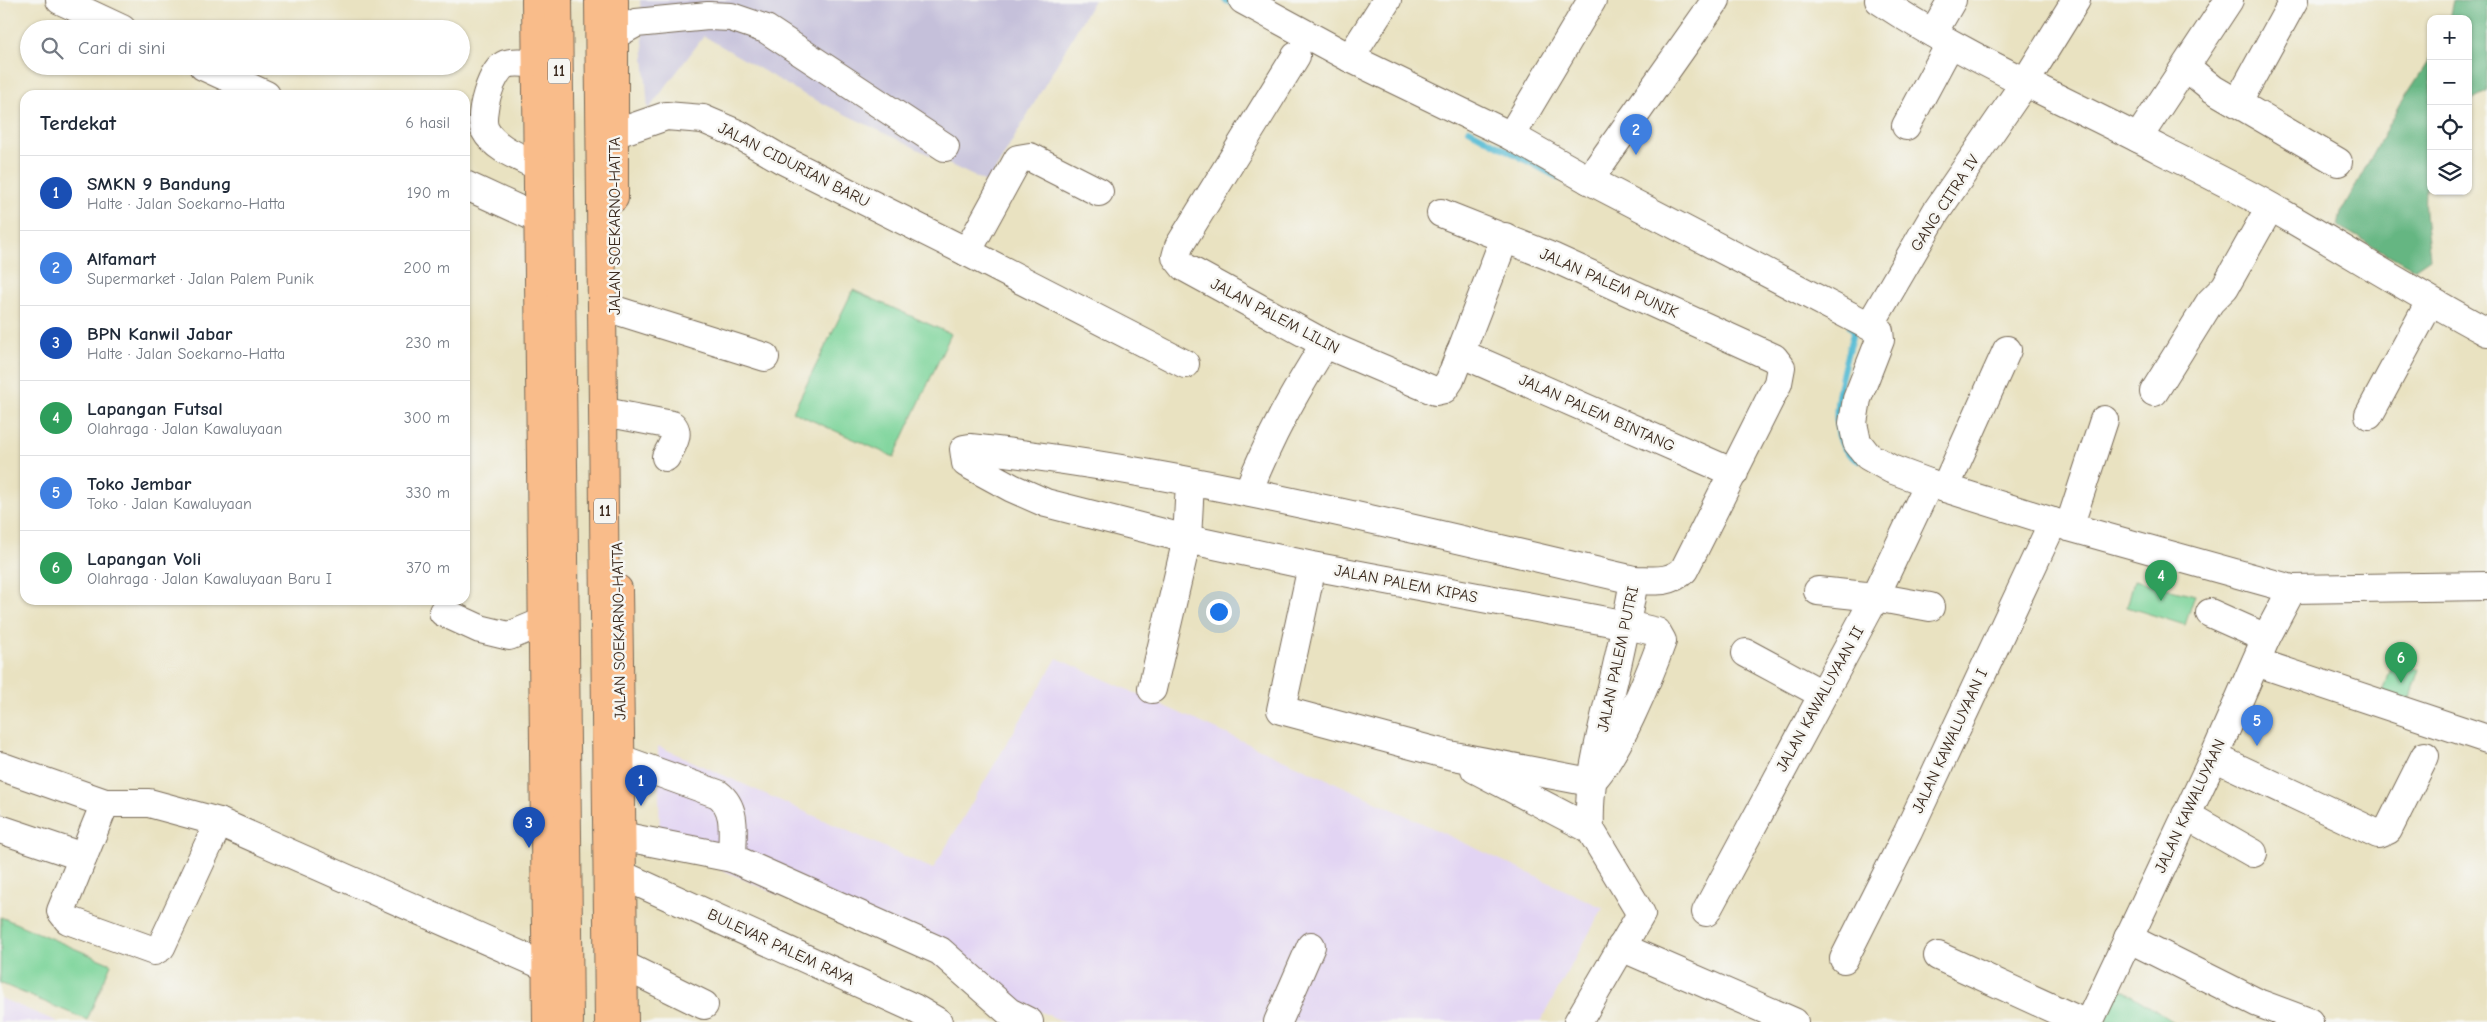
<!DOCTYPE html>
<html lang="id">
<head>
<meta charset="utf-8">
<style>
	body { margin:0; font-family:"Comic Neue",sans-serif; background:#f2f2f3; color:#1f2937 }
	.controls { position:absolute; right:15px; top:15px; display:grid; overflow:hidden; border-radius:10px; box-shadow:0 1px 4px #0004 }
	.controls button { width:45px; height:45px; display:grid; place-items:center; padding:0; border:0; border-bottom:1px solid #e0e1e3; background:#fff; color:#1f2937; font:25px sans-serif }
	.you { position:absolute; left:1218px; top:611px; width:18px; height:18px; margin:-12px; border:4px solid #fff; border-radius:50%; background:#1a73e8; box-shadow:0 0 0 8px #1a73e833 }
	.badge { display:grid; place-items:center; width:32px; height:32px; border-radius:50%; background:#111827; color:#fff; font-size:16px; font-weight:700 }
	.pin { position:absolute; translate:-50% -41px; filter:drop-shadow(0 1px 2px #0008) }
	.pin::after { content:''; position:absolute; top:26px; width:18px; height:15px; background:inherit; clip-path:polygon(0 0,100% 0,50% 100%) }
	.list { margin:0; padding:0; list-style:none }
	h2 { display:flex; justify-content:space-between; align-items:center; height:65px; margin:0; padding:0 20px; font-size:21px }
	h2 small { font-size:16px; font-weight:400; color:#747a83 }
	.list li { display:grid; grid-template-columns:32px 1fr auto; gap:15px; align-items:center; box-sizing:border-box; height:75px; padding:0 20px; border-top:1px solid #e0e1e3 }
	.list b { display:block; font-size:19px; white-space:nowrap }
	.list p { margin:0; font-size:16px; white-space:nowrap; color:#747a83 }
	.list em { font-size:16px; font-style:normal; color:#747a83 }
	.icon { flex:none; width:28px; height:28px; fill:none; stroke:currentColor; stroke-width:2; stroke-linecap:round; stroke-linejoin:round }
	.map { position:relative; flex:none; width:2487px; height:1022px; overflow:hidden }
	.search { position:absolute; background:#fff; box-shadow:0 1px 4px #0004; left:20px; top:20px; width:450px; height:55px; display:flex; align-items:center; gap:12px; box-sizing:border-box; padding:0 18px; border-radius:28px; color:#747a83; font-size:19px }
	.panel { position:absolute; background:#fff; box-shadow:0 1px 4px #0004; left:20px; top:90px; width:450px; height:515px; border-radius:15px }
	.map>svg:first-child { display:block }
	.built { fill:#e2d4f3 }
	.industrial { fill:#c5c0da }
	.green { fill:#7cd49a; stroke:#5c7f5c }
	.forest { fill:#65b682; stroke:#507050 }
	.lines { fill:none; stroke-linecap:round; stroke-linejoin:round }
	.stream { stroke:#56bcd4; stroke-width:6 }
	.minor-casing { stroke:#786a57; stroke-width:30 }
	.major-casing { stroke:#786a57; stroke-width:30 }
	.highway-casing { stroke:#786a57; stroke-width:30 }
	.minor { stroke:#fff; stroke-width:28 }
	.major { stroke:#f9bc8a; stroke-width:28 }
	.highway { stroke:#f9bc8a; stroke-width:28 }
	.labels { text-anchor:middle; dominant-baseline:central; stroke-width:5; stroke-linejoin:round; paint-order:stroke }
	.shield { fill:#f6f6f2; stroke:#73675e; stroke-width:1 }
	.shield-label { font-size:15px; font-weight:bold; fill:#3b2a1e }
	.street-label { font-size:16px; fill:#3b2a1e; stroke:#f6f6f2 }
</style>
</head>
<body>
<div class="map">
<svg width="2487" height="1022" viewBox="0 0 2487 1022">
	<rect width="100%" height="100%" fill="#f6f6f2"/>
	<filter id="ink" filterUnits="userSpaceOnUse"><feTurbulence type="fractalNoise" baseFrequency=".02" numOctaves="2"/><feDisplacementMap in="SourceGraphic" scale="10" xChannelSelector="R" yChannelSelector="G"/><feConvolveMatrix kernelMatrix="1 2 1 2 8 2 1 2 1" color-interpolation-filters="sRGB"/></filter>
	<filter id="wash" filterUnits="userSpaceOnUse"><feTurbulence type="fractalNoise" baseFrequency=".0096" numOctaves="4" result="noise"/><feDisplacementMap in="SourceGraphic" scale="20" xChannelSelector="R" yChannelSelector="G"/><feGaussianBlur stdDeviation="1.12" result="paint"/><feColorMatrix in="noise" values="0 0 0 0 0 0 0 0 0 0 0 0 0 0 0 0 0 1.4 0 .05"/><feComposite in="paint" operator="in"/></filter>
	<g filter="url(#wash)">
		<rect width="100%" height="100%" fill="#e9e2c1"/>
		<g class="built">
			<polygon points="1057,658 1358,793 1603,908 1540,1022 1064,1022 660,842 658,746 933,869"/>
			<polygon points="0,998 58,1022 0,1022"/>
		</g>
		<polygon class="industrial" points="640,0 1094,0 988,183 801,93 704,36 648,110"/>
		<g class="green">
			<polygon points="853,290 951,334 894,457 793,412"/>
			<polygon points="2134,580 2195,595 2185,625 2127,607"/>
			<polygon points="2393,661 2419,669 2408,704 2382,697"/>
			<polygon points="1,917 111,964 87,1020 0,983"/>
			<polygon points="2114,984 2174,1022 2096,1022"/>
		</g>
		<g class="forest">
			<polygon points="2453,0 2487,0 2487,92 2468,103 2468,19 2449,19"/>
			<path d="M2431 57V166C2419 193 2427 228 2430 258L2414 269 2338 226 2341 212 2400 105Z"/>
		</g>
		<g class="lines">
			<g class="stream">
				<polyline points="1225,0 1237,6"/>
				<polyline points="1469,130 1559,178"/>
				<path d="M1850 327 1854 330C1845 364 1817 441 1859 461"/>
			</g>
		</g>
	</g>
	<g filter="url(#ink)">
		<g class="lines">
			<g class="minor-casing">
				<g id="minor">
					<polyline points="60,0 122,29"/>
					<polyline points="1243,0 1350,58 1511,136 1589,180 1879,331 1880,340 1857,399 1853,423 1857,442 1868,456 1891,469 1929,483 2069,527 2292,589 2487,586"/>
					<path d="M1879 0C1969 60 2068 101 2163 151 2199 169 2235 187 2271 207 2343 248 2414 293 2487 332"/>
					<polyline points="1933,33 1952,0"/>
					<polyline points="614,35 636,23 708,16 731,17 766,29 945,147"/>
					<polyline points="1296,56 1179,246 1176,257 1184,267 1325,344 1435,391 1444,389 1450,380 1505,237"/>
					<polyline points="1350,58 1387,0"/>
					<path d="M537 64C527 63 515 61 506 64 491 70 478 116 485 130 495 149 520 157 538 166"/>
					<polyline points="203,66 266,95"/>
					<polyline points="2186,67 2213,89 2338,162"/>
					<polyline points="2238,102 2294,0"/>
					<polyline points="1906,126 1950,44"/>
					<polyline points="614,134 666,116 703,119 738,134 781,159 967,252 1185,364"/>
					<polyline points="1511,136 1592,0"/>
					<polyline points="2138,138 2229,0"/>
					<polyline points="1589,180 1716,0"/>
					<polyline points="465,185 539,219"/>
					<polyline points="967,252 1018,159 1030,157 1099,192"/>
					<polyline points="615,310 765,357"/>
					<polyline points="1870,325 1936,212 2024,84 2076,0"/>
					<polyline points="1460,353 1734,473"/>
					<polyline points="2154,392 2210,302 2225,287 2270,207"/>
					<path d="M615 414 672 425C681 434 671 447 666 457"/>
					<polyline points="2369,415 2430,302"/>
					<polyline points="1945,488 2007,350"/>
					<path d="M1248 492C1270 436 1293 395 1325 344"/>
					<polyline points="2069,527 2104,420"/>
					<path d="M1312 566 1281 710 1449 755 1590 782C1614 763 1651 672 1662 641L1657 632 1627 625 1312 566 1187 539 1046 503 1012 488 966 463 964 449 970 448C1193 472 1415 530 1634 580 1653 580 1669 584 1684 570L1778 383 1781 367 1774 358 1552 257 1441 213"/>
					<polyline points="1818,591 1875,597 1930,607"/>
					<polyline points="443,612 480,629 509,636 543,622"/>
					<polyline points="2210,613 2266,638"/>
					<polyline points="1746,653 1822,694"/>
					<polyline points="2256,662 2487,739"/>
					<polyline points="1152,689 1187,539 1190,483"/>
					<polyline points="2214,757 2378,834 2388,830 2425,756"/>
					<path d="M621 759 718 794C738 809 732 836 732 858L940 951 1009 1012 1029 1022"/>
					<polyline points="0,766 105,803 149,803 219,822 547,967"/>
					<polyline points="1475,769 1590,829"/>
					<polyline points="105,803 61,911 68,920 154,951 161,947 219,822"/>
					<polyline points="2186,815 2253,853"/>
					<polyline points="0,829 83,857"/>
					<polyline points="621,836 732,858"/>
					<polyline points="622,875 914,1008 938,1022"/>
					<polyline points="1706,912 1870,607 1929,483"/>
					<polyline points="2128,938 2258,1003 2309,1022"/>
					<polyline points="1621,947 1794,1022"/>
					<polyline points="1938,956 2082,1022"/>
					<polyline points="1844,959 1908,832 2053,522"/>
					<polyline points="623,965 704,1005"/>
					<polyline points="1278,1022 1311,946"/>
					<path d="M1578 1022 1641 914 1590 829C1588 784 1598 748 1608 704 1618 663 1627 622 1634 580"/>
					<polyline points="2089,1022 2214,757 2266,638 2292,589"/>
				</g>
			</g>
			<g class="major-casing">
				<g id="major">
					<polyline points="536,0 547,1022"/>
					<polyline points="614,0 614,198"/>
					<polyline points="618,589 624,1022"/>
				</g>
			</g>
			<g class="highway-casing">
				<g id="highway">
					<polyline points="558,0 569,1022"/>
					<polyline points="599,0 609,1022"/>
					<polyline points="538,89 553,128"/>
					<polyline points="546,804 559,761"/>
				</g>
			</g>
			<use href="#minor" class="minor"/>
			<use href="#major" class="major"/>
			<use href="#highway" class="highway"/>
		</g>
	</g>
	<g class="labels">
		<g class="shield">
			<rect x="548" y="58.5" width="22" height="25" rx="4"/>
			<rect x="594" y="498.5" width="22" height="25" rx="4"/>
		</g>
		<g class="shield-label">
			<text x="559" y="71">11</text>
			<text x="605" y="511">11</text>
		</g>
		<g class="street-label">
			<text transform="translate(794 165) rotate(27)">JALAN CIDURIAN BARU</text>
			<text transform="translate(1945 203) rotate(-57)">GANG CITRA IV</text>
			<text transform="translate(615 226) rotate(-90)">JALAN SOEKARNO-HATTA</text>
			<text transform="translate(1609 283) rotate(24)">JALAN PALEM PUNIK</text>
			<text transform="translate(1275 316) rotate(28)">JALAN PALEM LILIN</text>
			<text transform="translate(1597 413) rotate(24)">JALAN PALEM BINTANG</text>
			<text transform="translate(1406 584) rotate(11)">JALAN PALEM KIPAS</text>
			<text transform="translate(619 631) rotate(-91)">JALAN SOEKARNO-HATTA</text>
			<text transform="translate(1618 659) rotate(-78)">JALAN PALEM PUTRI</text>
			<text transform="translate(1820 699) rotate(-61)">JALAN KAWALUYAAN II</text>
			<text transform="translate(1950 741) rotate(-65)">JALAN KAWALUYAAN I</text>
			<text transform="translate(2190 806) rotate(-65)">JALAN KAWALUYAAN</text>
			<text transform="translate(781 947) rotate(25)">BULEVAR PALEM RAYA</text>
		</g>
	</g>
</svg>
<div class="controls">
<button>+</button>
<button>−</button>
<button><svg class="icon" aria-label="locate" viewBox="0 0 24 24"><circle cx="12" cy="12" r="6"/><path d="M12 2v4M12 18v4M2 12h4M18 12h4"/></svg></button>
<button><svg class="icon" aria-label="layers" viewBox="0 0 24 24"><path d="M12 4l9 5-9 5-9-5zM3 14l9 5 9-5"/></svg></button>
</div>
<div class="you"></div>
<div class="pin badge" style="left:641px;top:806px;background:#1a4fb4">1</div>
<div class="pin badge" style="left:1636px;top:155px;background:#3f7fe0">2</div>
<div class="pin badge" style="left:529px;top:848px;background:#1a4fb4">3</div>
<div class="pin badge" style="left:2161px;top:601px;background:#2e9e5b">4</div>
<div class="pin badge" style="left:2257px;top:746px;background:#3f7fe0">5</div>
<div class="pin badge" style="left:2401px;top:683px;background:#2e9e5b">6</div>
<div class="search"><svg class="icon" aria-label="search" viewBox="0 0 24 24"><circle cx="10" cy="10" r="6"/><path d="M15 15l6 6"/></svg>Cari di sini</div>
<section class="panel">
<h2>Terdekat<small>6 hasil</small></h2>
<ul class="list">
<li><span class="badge" style="background:#1a4fb4">1</span><div><b>SMKN 9 Bandung</b><p>Halte · Jalan Soekarno-Hatta</p></div><em>190 m</em></li>
<li><span class="badge" style="background:#3f7fe0">2</span><div><b>Alfamart</b><p>Supermarket · Jalan Palem Punik</p></div><em>200 m</em></li>
<li><span class="badge" style="background:#1a4fb4">3</span><div><b>BPN Kanwil Jabar</b><p>Halte · Jalan Soekarno-Hatta</p></div><em>230 m</em></li>
<li><span class="badge" style="background:#2e9e5b">4</span><div><b>Lapangan Futsal</b><p>Olahraga · Jalan Kawaluyaan</p></div><em>300 m</em></li>
<li><span class="badge" style="background:#3f7fe0">5</span><div><b>Toko Jembar</b><p>Toko · Jalan Kawaluyaan</p></div><em>330 m</em></li>
<li><span class="badge" style="background:#2e9e5b">6</span><div><b>Lapangan Voli</b><p>Olahraga · Jalan Kawaluyaan Baru I</p></div><em>370 m</em></li>
</ul>
</section>
</div>
</body>
</html>
